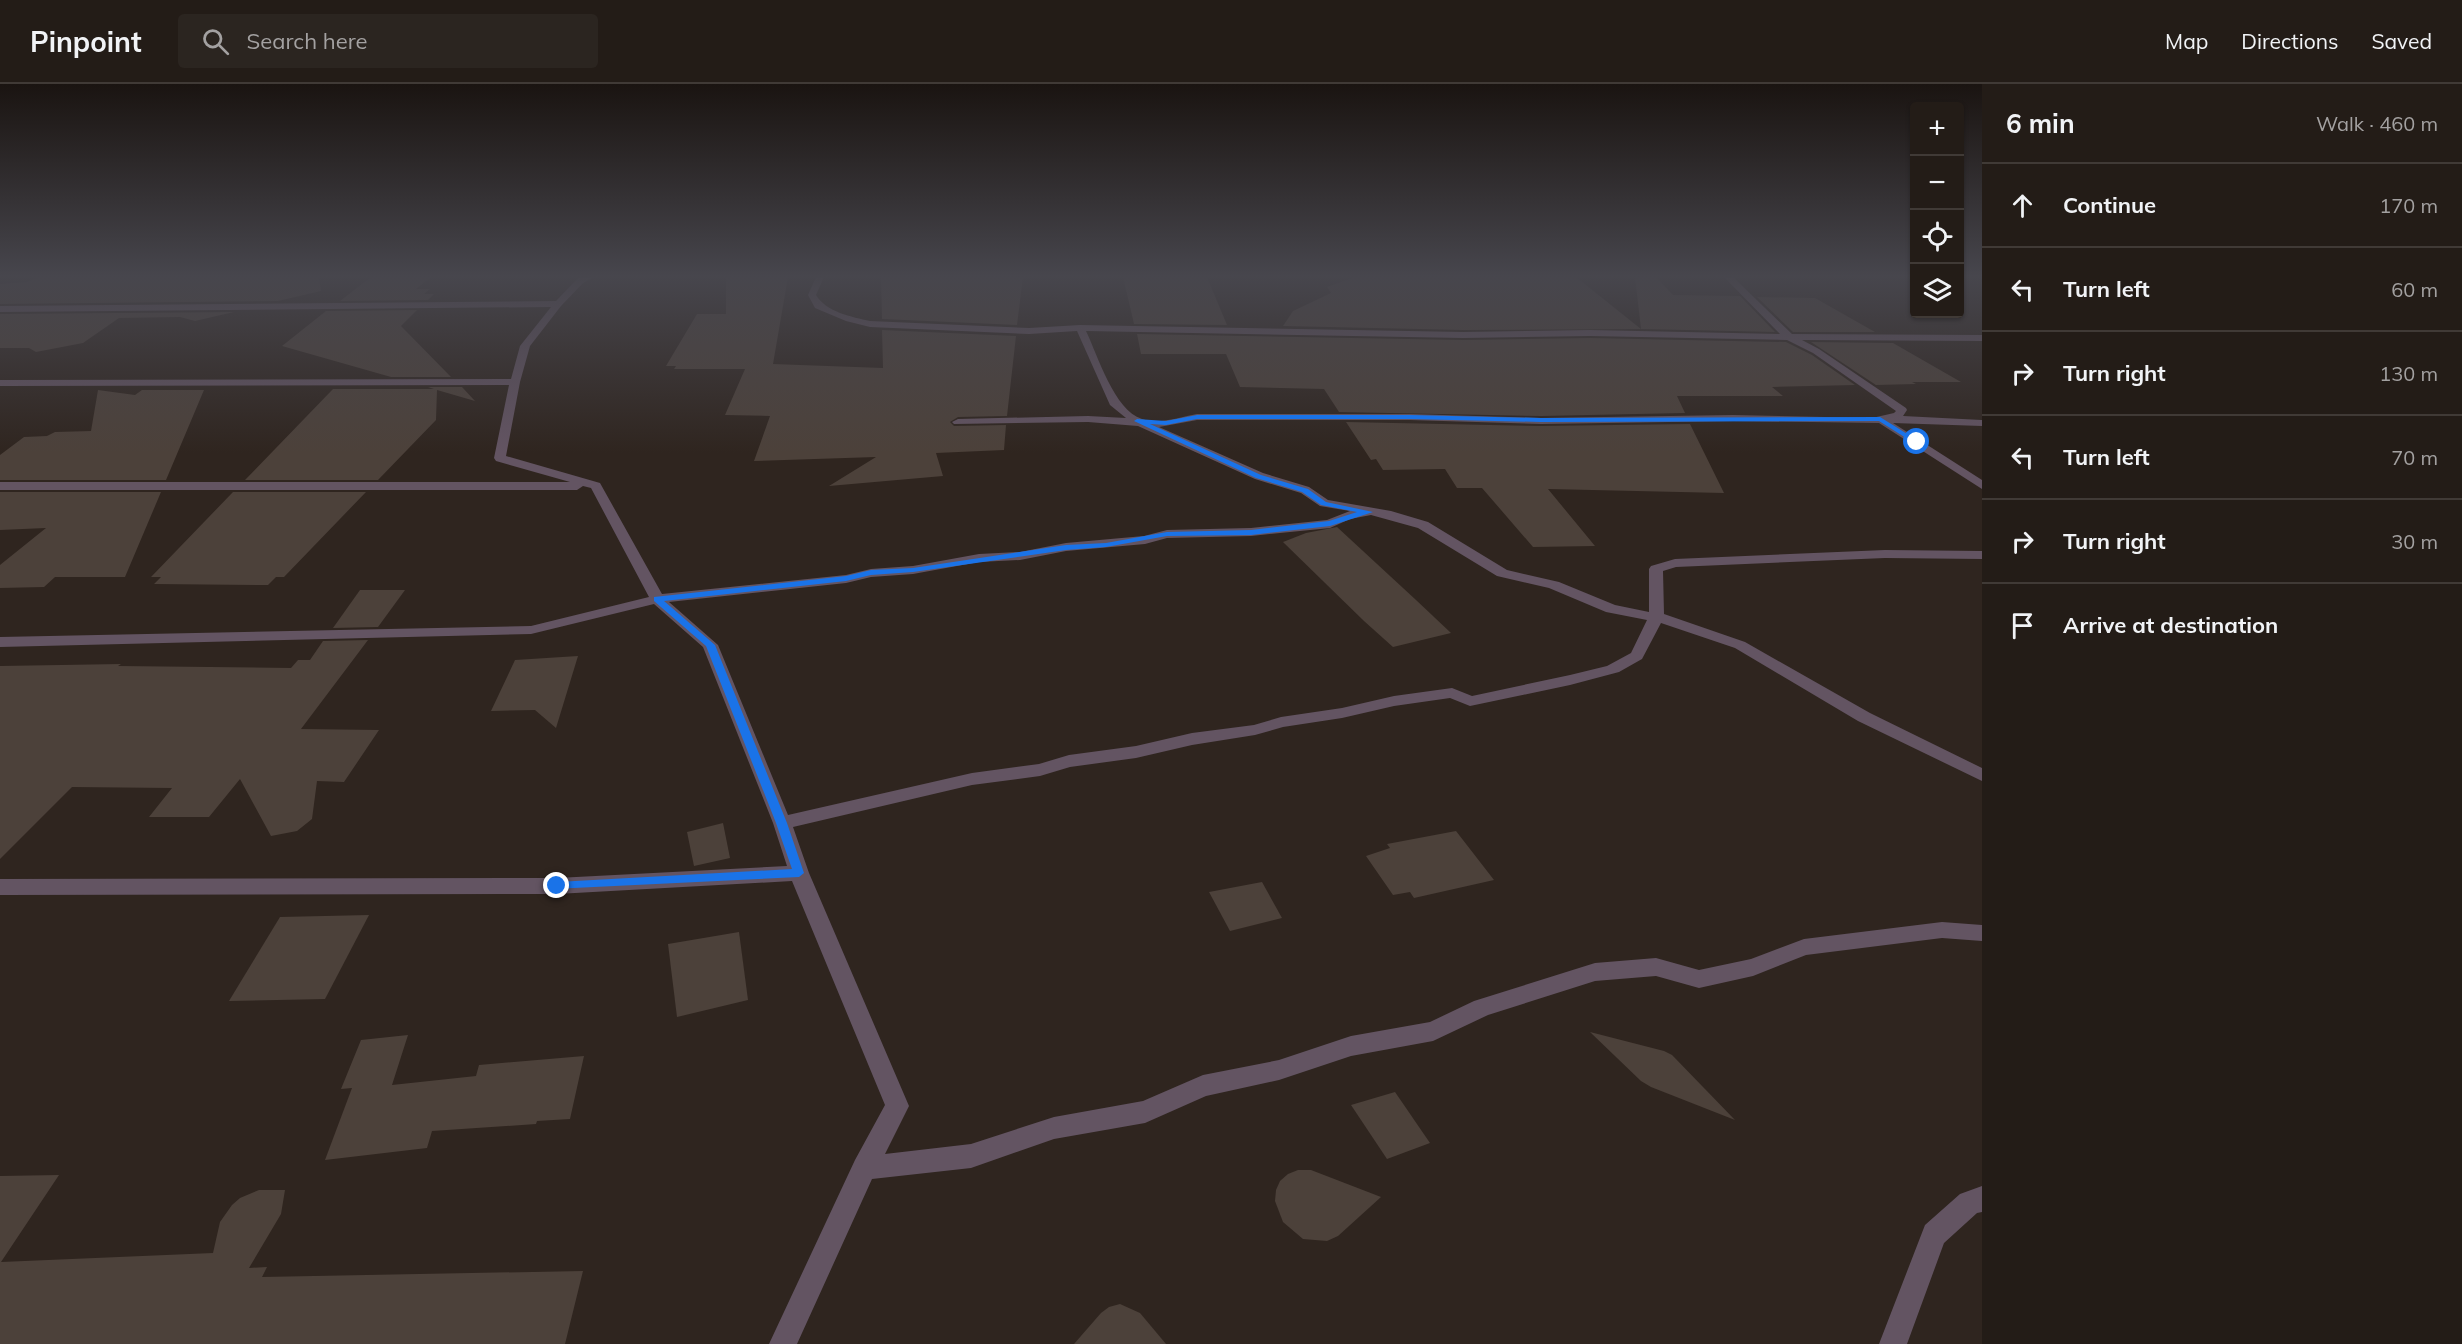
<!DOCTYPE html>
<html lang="en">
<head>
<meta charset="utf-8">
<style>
	body { margin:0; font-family:Mulish,sans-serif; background:#2b2520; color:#f1f3f6 }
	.controls { position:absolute; right:18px; top:18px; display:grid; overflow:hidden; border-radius:6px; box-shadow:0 2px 4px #0004 }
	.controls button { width:54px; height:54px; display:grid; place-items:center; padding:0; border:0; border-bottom:2px solid #403a36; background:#231c17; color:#f1f3f6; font:30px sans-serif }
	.stop { position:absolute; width:18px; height:18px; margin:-14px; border:4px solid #1a73e8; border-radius:50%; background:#fff }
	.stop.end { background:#1a73e8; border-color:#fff; box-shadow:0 2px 6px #0008 }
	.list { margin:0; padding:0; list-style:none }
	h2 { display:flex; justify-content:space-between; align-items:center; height:78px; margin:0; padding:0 24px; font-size:26px }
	h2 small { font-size:20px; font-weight:400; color:#a3a1a1 }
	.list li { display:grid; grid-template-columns:39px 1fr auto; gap:18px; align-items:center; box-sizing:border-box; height:84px; padding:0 24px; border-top:2px solid #403a36 }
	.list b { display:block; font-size:22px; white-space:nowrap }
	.list em { font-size:20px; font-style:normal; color:#a3a1a1 }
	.icon { flex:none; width:33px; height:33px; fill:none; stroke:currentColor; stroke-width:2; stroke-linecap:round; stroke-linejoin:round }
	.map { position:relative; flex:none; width:1982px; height:1260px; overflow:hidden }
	header { display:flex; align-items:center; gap:36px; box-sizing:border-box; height:84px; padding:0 30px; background:#231c17; border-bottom:2px solid #403a36 }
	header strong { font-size:28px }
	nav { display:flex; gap:33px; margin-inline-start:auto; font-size:21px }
	.search { width:420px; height:54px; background:#2b2520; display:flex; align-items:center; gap:15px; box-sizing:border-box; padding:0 21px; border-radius:6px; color:#a3a1a1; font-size:22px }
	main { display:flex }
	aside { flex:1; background:#231c17 }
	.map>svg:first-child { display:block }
	.building { fill:#4c413a }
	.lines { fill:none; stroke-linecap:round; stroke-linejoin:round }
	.minor { fill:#635462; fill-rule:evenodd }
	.route { fill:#1a73e8 }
</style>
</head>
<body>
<header>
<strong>Pinpoint</strong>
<div class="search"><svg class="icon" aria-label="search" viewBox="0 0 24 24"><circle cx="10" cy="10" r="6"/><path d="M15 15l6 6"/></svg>Search here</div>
<nav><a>Map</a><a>Directions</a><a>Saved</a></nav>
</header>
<main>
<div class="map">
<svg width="1982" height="1260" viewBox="0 0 1982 1260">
	<rect width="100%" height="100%" fill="#2f251f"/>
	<g class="building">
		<polygon points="38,193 319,193 321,207 278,217 0,220 0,200 27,198"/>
		<polygon points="371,193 431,193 416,205 430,205 424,210 434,210 428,216 340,217"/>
		<polygon points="726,193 788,193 773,280 883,284 882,246 1016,252 1007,332 958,333 950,338 954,342 1006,341 1004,366 936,369 943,392 829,402 876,373 754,377 770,332 725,331 745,285 674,285 676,282 666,282 697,230 726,230"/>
		<polygon points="881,193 1023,193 1017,241 882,235"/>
		<polygon points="1123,193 1207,193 1227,241 1134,240"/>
		<polygon points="1355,193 1576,193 1641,245 1463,246 1283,242 1293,227 1331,209 1327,203"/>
		<polygon points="1635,193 1656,193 1673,211 1740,212 1775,248 1641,245"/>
		<polygon points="1757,213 1815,214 1875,248 1793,248"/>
		<polygon points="417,226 401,242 451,293 391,293 282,262 326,227"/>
		<polygon points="234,228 195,237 180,233 119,234 83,259 36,268 29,264 0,264 0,230"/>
		<polygon points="1137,250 1463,256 1590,254 1786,258 1812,271 1855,301 1772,303 1783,312 1677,312 1685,329 1541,332 1339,328 1324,305 1240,303 1226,270 1141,270"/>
		<polygon points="1811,258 1893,259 1961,298 1912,298 1916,300 1876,301"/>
		<polygon points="428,303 462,303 475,317 437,306 436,336 378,396 245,396 333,305 434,305"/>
		<polygon points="98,306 135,311 142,306 204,306 166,396 0,396 0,371 24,353 47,352 55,348 91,347"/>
		<polygon points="1346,338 1541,342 1690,340 1724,409 1548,405 1595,462 1533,463 1482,404 1457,404 1445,385 1383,386 1376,375 1371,376"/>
		<polygon points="0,408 161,408 125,493 55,493 44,503 0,504 0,481 46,444 0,446"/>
		<polygon points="233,408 366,408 284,493 276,493 268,501 154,500 161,493 151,493"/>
		<polygon points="1337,443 1416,516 1451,549 1393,563 1364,537 1283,458 1306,449"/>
		<polygon points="360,506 405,506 378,543 333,544"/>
		<polygon points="368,556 301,645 379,646 344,698 317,697 312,735 297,747 271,752 240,695 209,733 149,733 172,704 72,703 0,775 0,582 121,580 118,582 291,584 298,576 310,576 323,557"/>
		<polygon points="578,572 556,644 535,626 491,627 515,576"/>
		<polygon points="723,739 730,774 694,782 687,748"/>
		<polygon points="1456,747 1494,796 1414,814 1410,808 1393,811 1366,772 1390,764 1387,760"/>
		<polygon points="1262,798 1282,834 1230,847 1209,808"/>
		<polygon points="369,831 325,915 229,917 280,833"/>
		<polygon points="739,848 748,916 677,933 668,860"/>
		<polygon points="1590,948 1664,967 1672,971 1735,1036 1651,1003 1641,997"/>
		<polygon points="408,951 392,1001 476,992 479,981 584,972 570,1035 537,1037 536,1040 432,1047 427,1064 325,1076 352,1004 341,1005 361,956"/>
		<polygon points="1395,1008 1430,1059 1387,1075 1351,1021"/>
		<polygon points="1298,1086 1311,1086 1381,1113 1338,1152 1327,1157 1303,1155 1283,1138 1275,1117 1276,1106 1280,1097 1288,1090"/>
		<polygon points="59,1091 1,1178 213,1169 220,1138 232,1121 240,1114 259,1106 285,1106 281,1130 249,1184 267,1183 262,1193 583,1187 565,1260 0,1260 0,1092"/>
		<polygon points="1120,1220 1140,1229 1166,1260 1074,1260 1101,1229 1109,1223"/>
	</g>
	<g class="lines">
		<g class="minor">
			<path d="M583 193H594L583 199 561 222 530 262 520 298 506 372 600 399 662 510 846 491 871 485 913 482 979 470 1020 468 1066 459 1144 452 1167 446 1251 444 1327 436 1350 427 1320 422 1301 409 1255 395 1138 342 1088 338 954 340 952 338 958 335 1088 332 1126 334 1110 321 1077 247 1029 250 870 243 846 237 815 224 808 211 816 193H824L816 211C826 228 852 233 870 237L1029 244 1080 241 1463 248 1590 246 1780 250 1724 193H1733L1792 250 1982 251V257L1802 256 1819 265 1906 324 1907 326 1903 332 1982 336V342L1893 339 1982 396V405L1879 339 1733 337 1541 340 1410 336H1197L1159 343 1263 389 1309 403 1328 416 1391 427 1428 438 1507 486 1559 498 1615 521 1649 528V485L1651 482 1675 475 1885 466 1982 467V475L1885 474 1676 483 1663 487 1664 530 1745 558 1870 629 1982 684V697L1858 637 1735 564 1661 539 1642 575 1619 588 1570 601 1470 622 1450 614 1394 622 1342 634 1283 643 1255 651 1192 661 1136 674 1070 683 1040 692 972 701 793 743 809 789 909 1022 885 1070 971 1060 1054 1033 1143 1017 1203 991 1279 976 1351 952 1430 938 1474 917 1595 879 1656 874 1699 886 1751 875 1804 855 1942 838 1982 841V857L1942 854 1806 871 1753 892 1699 904 1656 892 1595 897 1488 931 1433 957 1351 972 1279 996 1206 1012 1145 1039 1054 1055 971 1084 872 1095 797 1260H769L855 1076 885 1021 792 797 557 810 0 811V795L557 794 787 782 773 739 703 563 654 520 531 550 0 563V553L531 542 649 513 591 404 583 402 577 406H0V398H570L496 377 494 374 509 301 0 302V296L511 295 520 262 551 223 0 228V222L556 217 577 195ZM1086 247 1463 254 1590 252 1787 256 1813 269 1896 327 1894 329 1872 334 1733 331 1541 334 1410 330H1197C1180 333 1159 341 1142 335 1114 326 1098 272 1086 247ZM1371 431 1418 444 1497 492 1549 504 1606 528 1647 536 1631 569 1607 582 1570 591 1472 612 1452 604 1394 612 1342 624 1281 633 1254 641 1192 649 1136 662 1069 671 1039 680 972 689 788 731 718 561 669 518 846 499 871 493 913 490 979 478 1020 476 1066 467 1145 460 1167 454 1251 452 1330 444 1350 435Z"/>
			<polygon points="1982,1102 1982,1128 1977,1129 1944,1159 1907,1260 1879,1260 1925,1141 1960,1110"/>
		</g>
	</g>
	<linearGradient id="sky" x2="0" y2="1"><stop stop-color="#1a1411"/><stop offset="0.52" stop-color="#47464d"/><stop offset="1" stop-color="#47464d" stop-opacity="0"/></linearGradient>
	<rect width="1982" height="369" fill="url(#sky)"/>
	<polygon class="route" points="1197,331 1410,331 1541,334 1880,333 1920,358 1914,359 1879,337 1541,338 1410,335 1197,335 1166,341 1150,340 1261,391 1308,405 1326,418 1373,428 1330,442 1251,451 1167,452 1106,463 1066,466 913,488 871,491 846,497 664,517 715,561 787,739 804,789 799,793 553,805 553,799 557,798 792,785 776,739 706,562 654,517 654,513 846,492 871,486 913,484 1066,461 1106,459 1167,448 1251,446 1329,437 1357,428 1321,421 1302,408 1256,394 1134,337 1137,335 1166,337"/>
</svg>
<div class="controls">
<button>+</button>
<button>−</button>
<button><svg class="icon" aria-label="locate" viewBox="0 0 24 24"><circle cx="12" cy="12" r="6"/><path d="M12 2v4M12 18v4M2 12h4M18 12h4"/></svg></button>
<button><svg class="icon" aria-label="layers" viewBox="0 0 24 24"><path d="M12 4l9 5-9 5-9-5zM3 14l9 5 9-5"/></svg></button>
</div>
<div class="stop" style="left:1917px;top:358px"></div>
<div class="stop end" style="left:557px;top:802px"></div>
</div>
<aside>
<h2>6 min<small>Walk · 460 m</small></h2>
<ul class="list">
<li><svg class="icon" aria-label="ahead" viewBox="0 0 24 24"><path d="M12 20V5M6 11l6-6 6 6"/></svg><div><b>Continue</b></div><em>170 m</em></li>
<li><svg class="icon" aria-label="left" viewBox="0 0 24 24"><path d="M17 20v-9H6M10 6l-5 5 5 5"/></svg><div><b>Turn left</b></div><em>60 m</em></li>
<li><svg class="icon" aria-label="right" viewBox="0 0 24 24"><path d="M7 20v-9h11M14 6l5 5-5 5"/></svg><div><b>Turn right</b></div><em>130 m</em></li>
<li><svg class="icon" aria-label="left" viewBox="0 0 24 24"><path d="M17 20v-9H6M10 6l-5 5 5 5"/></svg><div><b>Turn left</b></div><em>70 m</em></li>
<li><svg class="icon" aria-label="right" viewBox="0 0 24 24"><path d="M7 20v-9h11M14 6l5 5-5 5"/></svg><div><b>Turn right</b></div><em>30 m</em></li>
<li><svg class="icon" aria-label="arrive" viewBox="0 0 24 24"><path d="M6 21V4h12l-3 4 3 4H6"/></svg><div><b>Arrive at destination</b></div></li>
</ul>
</aside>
</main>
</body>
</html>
